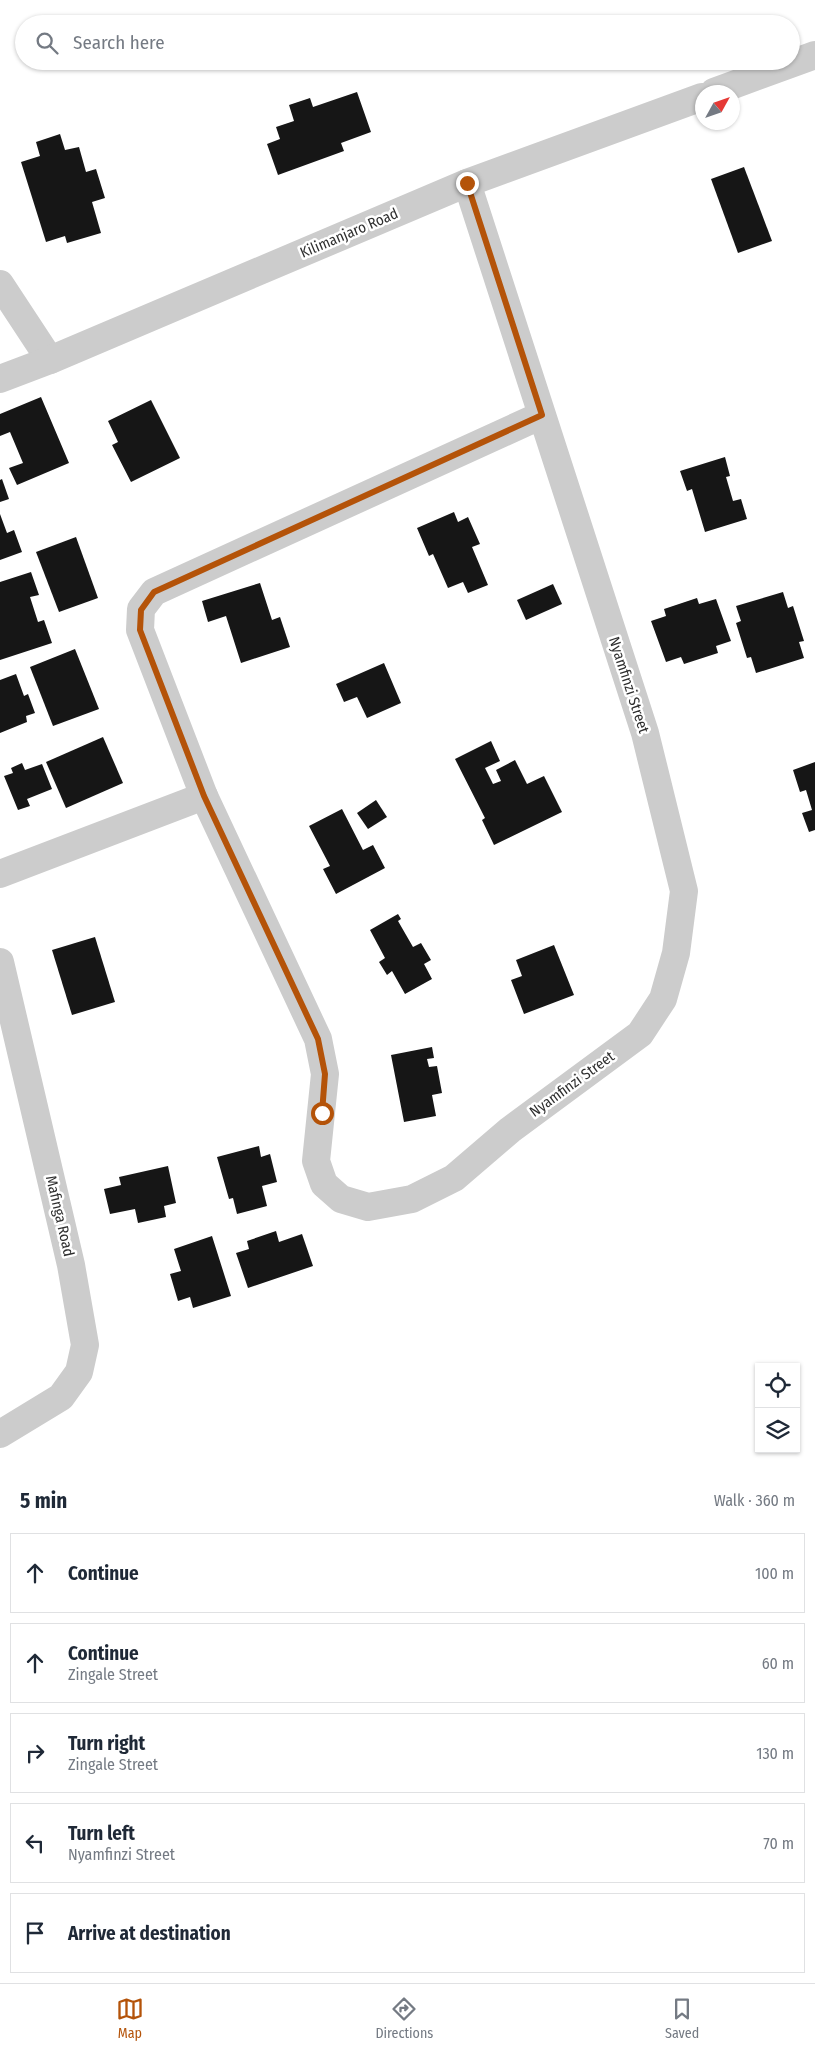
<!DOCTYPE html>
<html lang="en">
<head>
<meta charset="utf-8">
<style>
	body { margin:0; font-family:"Fira Sans Condensed",sans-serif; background:#f6f6f7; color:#1f2937 }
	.controls { position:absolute; right:15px; bottom:15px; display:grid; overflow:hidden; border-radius:0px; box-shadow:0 1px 4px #0004 }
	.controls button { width:45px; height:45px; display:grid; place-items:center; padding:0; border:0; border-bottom:1px solid #e0e1e3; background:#fff; color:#1f2937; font:25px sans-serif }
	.compass { position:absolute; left:695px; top:85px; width:45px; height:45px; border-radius:50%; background:#fff; box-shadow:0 1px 4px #0004; rotate:50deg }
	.stop { position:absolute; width:15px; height:15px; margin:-11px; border:4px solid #b45309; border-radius:50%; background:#fff }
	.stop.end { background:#b45309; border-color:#fff; box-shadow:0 1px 5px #0008 }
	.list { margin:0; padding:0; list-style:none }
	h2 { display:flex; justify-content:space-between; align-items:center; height:65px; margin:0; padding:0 20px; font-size:21px }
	h2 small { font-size:16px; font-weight:400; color:#747a83 }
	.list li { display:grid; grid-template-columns:32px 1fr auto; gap:15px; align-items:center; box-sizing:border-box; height:80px; margin:0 10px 10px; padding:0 10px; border:1px solid #e0e1e3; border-radius:0px }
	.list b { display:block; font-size:19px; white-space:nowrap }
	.list p { margin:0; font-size:16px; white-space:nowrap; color:#747a83 }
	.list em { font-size:16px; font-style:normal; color:#747a83 }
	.icon { flex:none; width:28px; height:28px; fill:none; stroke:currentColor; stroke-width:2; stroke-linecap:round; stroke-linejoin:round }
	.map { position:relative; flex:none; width:815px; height:1468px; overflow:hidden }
	.search { position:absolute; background:#fff; box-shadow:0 1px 4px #0004; left:15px; right:15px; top:15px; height:55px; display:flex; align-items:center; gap:12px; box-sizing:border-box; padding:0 18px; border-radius:28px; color:#747a83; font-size:19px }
	.sheet { height:515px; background:#fff }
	nav { display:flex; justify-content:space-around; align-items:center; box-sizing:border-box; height:70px; border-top:1px solid #e0e1e3; background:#fff; font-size:14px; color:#747a83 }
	nav a { display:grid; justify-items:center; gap:2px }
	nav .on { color:#b45309 }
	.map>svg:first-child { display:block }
	.building { fill:#161616 }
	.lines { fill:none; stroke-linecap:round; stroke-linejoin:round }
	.minor { stroke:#ccc; stroke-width:28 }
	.route { stroke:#b45309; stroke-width:6 }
	.labels { text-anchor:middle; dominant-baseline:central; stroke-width:5; stroke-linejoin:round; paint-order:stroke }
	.street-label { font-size:15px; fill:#2f2f2f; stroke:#fff }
</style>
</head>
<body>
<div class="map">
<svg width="815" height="1468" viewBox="0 0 815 1468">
	<rect width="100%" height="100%" fill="#fff"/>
	<g class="building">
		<polygon points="357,92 371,132 341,143 344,151 278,175 267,144 280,139 276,127 294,121 289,105 310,98 313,107"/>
		<polygon points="60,134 65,150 79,147 86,172 96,169 105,198 92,202 101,233 67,243 65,236 46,242 21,162 40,156 36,142"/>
		<polygon points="744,167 772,241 738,253 711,179"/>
		<polygon points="41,397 69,463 17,485 9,468 23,463 10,432 0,436 0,414"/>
		<polygon points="151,400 180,458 131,482 112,445 118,442 108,421"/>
		<polygon points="725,457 730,476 726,477 733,501 741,499 747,519 705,532 692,489 687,491 680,471"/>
		<polygon points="2,479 9,499 0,502 0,480"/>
		<polygon points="454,512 458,522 468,517 480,544 472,547 488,585 468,593 463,582 448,588 433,554 429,556 417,528"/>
		<polygon points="0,514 7,533 14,530 22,552 0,560"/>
		<polygon points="76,537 98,598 59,612 36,552"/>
		<polygon points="31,572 39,595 30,597 38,622 44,620 52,643 0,660 0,582"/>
		<polygon points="260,583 272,620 280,617 290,647 241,663 226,616 208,622 202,601"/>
		<polygon points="553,584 562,604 526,620 517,600"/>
		<polygon points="783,592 788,608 793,606 804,641 799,642 804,658 756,673 751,657 747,658 736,623 741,621 736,606"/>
		<polygon points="697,598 699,604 716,599 731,641 716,646 718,653 684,664 681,657 666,662 651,621 666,616 664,609"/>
		<polygon points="75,649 99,709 53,726 30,667"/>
		<polygon points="384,663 401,703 367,718 357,697 344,702 336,684"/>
		<polygon points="16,674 24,696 28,694 35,713 26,716 27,722 0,733 0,680"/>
		<polygon points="103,737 123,783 66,808 46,762"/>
		<polygon points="491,741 500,761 485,768 493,784 501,781 496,770 515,760 527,784 544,776 562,812 494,845 482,820 485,818 455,759"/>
		<polygon points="815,762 815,830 809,832 802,813 812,810 806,790 800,792 793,770"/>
		<polygon points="22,763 25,770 42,764 52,789 27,799 30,806 18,810 4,776 13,773 11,768"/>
		<polygon points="376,800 387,817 368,829 357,813"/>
		<polygon points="342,809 363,850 373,845 385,868 336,894 323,869 330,866 309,826"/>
		<polygon points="398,914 401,919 398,921 413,947 421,943 431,960 424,964 432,979 405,994 392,971 387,975 379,962 385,958 370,930"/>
		<polygon points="95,937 115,1002 72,1015 52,950"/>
		<polygon points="554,945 574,995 524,1014 511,980 522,976 516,960"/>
		<polygon points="432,1047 434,1058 427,1059 429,1067 437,1066 442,1093 432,1095 436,1116 404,1122 391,1055"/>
		<polygon points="259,1146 261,1157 270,1154 277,1182 262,1186 267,1206 237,1214 233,1198 229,1199 217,1157"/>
		<polygon points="168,1166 176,1203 164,1206 166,1217 138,1223 135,1209 110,1214 104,1189 121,1185 119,1177"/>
		<polygon points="276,1231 279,1242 302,1234 313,1266 248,1288 236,1253 249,1249 247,1241"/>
		<polygon points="212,1236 231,1296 193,1308 190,1297 178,1301 170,1274 181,1271 174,1249"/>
	</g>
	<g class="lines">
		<g class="minor">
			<polyline points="714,92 815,55"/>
			<polyline points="467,183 645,733 684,891 676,953 663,999 640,1034 510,1130 454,1178 412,1199 368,1207 341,1199 324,1184 316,1161 325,1074 318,1039 204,796 140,630 141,609 154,592 542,415"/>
			<polyline points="0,284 50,360"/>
			<polyline points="0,379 50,360 467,183 702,97"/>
			<polyline points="0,874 204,796"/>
			<polyline points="0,962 71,1265 85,1345 79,1372 61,1397 0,1434"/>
		</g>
	</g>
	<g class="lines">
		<polyline class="route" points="322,1113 325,1074 318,1039 204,796 140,630 141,610 154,592 542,415 467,183"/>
	</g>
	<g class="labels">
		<g class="street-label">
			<text transform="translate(349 233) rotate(-23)">Kilimanjaro Road</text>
			<text transform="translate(629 685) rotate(72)">Nyamfinzi Street</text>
			<text transform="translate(572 1084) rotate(-36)">Nyamfinzi Street</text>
			<text transform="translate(60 1216) rotate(77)">Mafinga Road</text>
		</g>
	</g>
</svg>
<div class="controls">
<button><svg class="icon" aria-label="locate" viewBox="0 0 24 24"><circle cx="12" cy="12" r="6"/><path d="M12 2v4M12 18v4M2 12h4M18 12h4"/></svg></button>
<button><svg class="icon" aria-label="layers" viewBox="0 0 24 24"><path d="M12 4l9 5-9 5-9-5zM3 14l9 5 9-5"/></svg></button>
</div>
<svg class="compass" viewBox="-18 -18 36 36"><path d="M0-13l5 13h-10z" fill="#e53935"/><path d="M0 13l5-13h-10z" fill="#747a83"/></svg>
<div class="stop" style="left:322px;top:1113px"></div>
<div class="stop end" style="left:467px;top:183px"></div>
<div class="search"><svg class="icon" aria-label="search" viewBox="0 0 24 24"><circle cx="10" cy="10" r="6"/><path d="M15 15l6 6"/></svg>Search here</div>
</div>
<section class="sheet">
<h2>5 min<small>Walk · 360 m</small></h2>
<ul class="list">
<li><svg class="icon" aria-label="ahead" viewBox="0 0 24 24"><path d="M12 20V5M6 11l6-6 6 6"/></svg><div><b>Continue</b></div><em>100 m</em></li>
<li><svg class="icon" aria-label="ahead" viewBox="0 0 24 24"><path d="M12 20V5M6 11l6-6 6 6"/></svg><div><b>Continue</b><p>Zingale Street</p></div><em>60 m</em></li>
<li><svg class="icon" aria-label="right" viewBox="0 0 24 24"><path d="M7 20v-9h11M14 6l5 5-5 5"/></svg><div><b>Turn right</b><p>Zingale Street</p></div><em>130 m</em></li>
<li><svg class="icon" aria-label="left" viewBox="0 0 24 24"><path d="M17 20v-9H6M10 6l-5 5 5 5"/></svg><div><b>Turn left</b><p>Nyamfinzi Street</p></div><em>70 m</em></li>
<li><svg class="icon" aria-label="arrive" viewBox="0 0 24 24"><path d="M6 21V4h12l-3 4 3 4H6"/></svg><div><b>Arrive at destination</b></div></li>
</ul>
</section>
<nav>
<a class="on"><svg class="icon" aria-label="map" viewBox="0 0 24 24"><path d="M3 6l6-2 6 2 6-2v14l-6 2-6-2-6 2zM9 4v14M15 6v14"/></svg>Map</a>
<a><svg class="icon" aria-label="directions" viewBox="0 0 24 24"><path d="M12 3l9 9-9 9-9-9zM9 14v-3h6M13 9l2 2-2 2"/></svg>Directions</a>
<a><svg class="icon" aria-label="saved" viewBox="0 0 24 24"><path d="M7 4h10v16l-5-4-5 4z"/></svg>Saved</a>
</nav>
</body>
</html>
